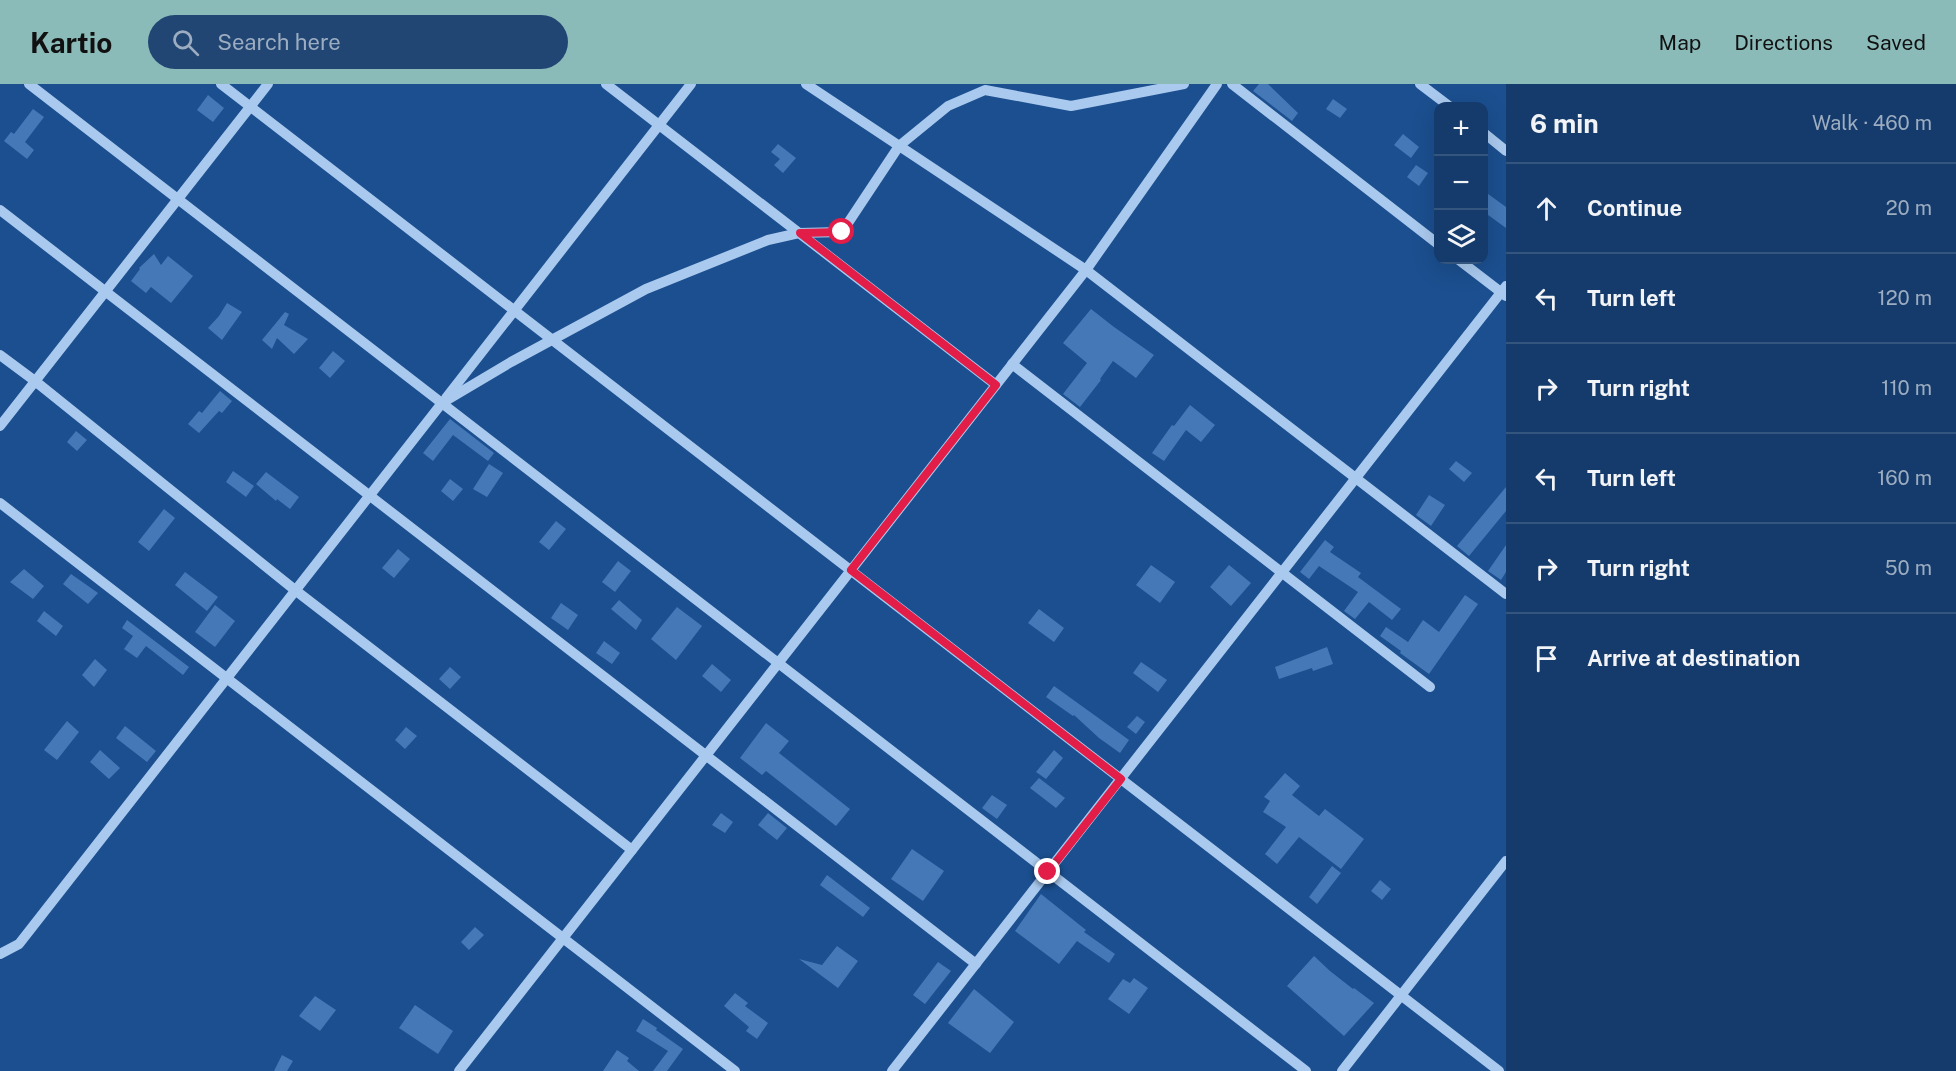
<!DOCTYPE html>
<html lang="en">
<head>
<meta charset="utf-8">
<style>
	body { margin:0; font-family:"Public Sans",sans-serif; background:#214673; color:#f1f3f6 }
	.controls { position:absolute; right:18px; top:18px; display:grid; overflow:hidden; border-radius:12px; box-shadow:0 6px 24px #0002 }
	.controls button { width:54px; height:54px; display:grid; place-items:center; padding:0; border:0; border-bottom:2px solid #33557e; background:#143b6b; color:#f1f3f6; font:30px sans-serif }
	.stop { position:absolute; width:18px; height:18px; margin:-14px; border:4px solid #e11d48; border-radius:50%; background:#fff }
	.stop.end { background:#e11d48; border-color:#fff; box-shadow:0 2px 6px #0008 }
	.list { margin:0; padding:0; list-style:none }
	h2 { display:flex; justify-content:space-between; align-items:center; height:78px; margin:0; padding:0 24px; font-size:26px }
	h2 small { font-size:20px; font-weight:400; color:#9dadc1 }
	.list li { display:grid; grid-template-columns:39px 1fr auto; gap:18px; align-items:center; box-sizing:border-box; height:90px; padding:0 24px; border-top:2px solid #33557e }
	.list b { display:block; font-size:22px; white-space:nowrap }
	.list em { font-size:20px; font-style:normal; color:#9dadc1 }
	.icon { flex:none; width:33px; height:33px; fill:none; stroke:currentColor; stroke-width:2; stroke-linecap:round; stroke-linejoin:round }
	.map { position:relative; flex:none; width:1506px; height:987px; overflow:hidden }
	header { display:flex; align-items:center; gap:36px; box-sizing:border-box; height:84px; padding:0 30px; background:#8bbbb9; color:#111 }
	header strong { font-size:28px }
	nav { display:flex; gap:33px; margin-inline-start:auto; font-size:21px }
	.search { width:420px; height:54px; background:#214673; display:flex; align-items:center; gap:15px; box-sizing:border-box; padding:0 21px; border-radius:33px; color:#9dadc1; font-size:22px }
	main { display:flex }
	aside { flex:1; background:#143b6b }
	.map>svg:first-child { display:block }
	.building { fill:#4478b7 }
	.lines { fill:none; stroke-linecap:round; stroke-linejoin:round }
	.minor { stroke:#a9c9ee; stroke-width:10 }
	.route { stroke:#e11d48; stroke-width:8 }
</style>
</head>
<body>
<header>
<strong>Kartio</strong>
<div class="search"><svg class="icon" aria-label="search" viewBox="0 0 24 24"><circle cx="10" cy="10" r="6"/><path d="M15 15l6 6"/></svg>Search here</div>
<nav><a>Map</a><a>Directions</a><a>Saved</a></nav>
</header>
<main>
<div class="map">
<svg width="1506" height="987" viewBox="0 0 1506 987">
	<rect width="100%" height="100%" fill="#1b4f8f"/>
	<g class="building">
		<polygon points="1259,0 1268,0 1298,29 1292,37 1253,7"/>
		<polygon points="208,11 224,24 213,38 197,26"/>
		<polygon points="1333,15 1347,25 1340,34 1326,25"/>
		<polygon points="33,25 44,33 25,58 34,66 27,75 4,57 11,48 14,50"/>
		<polygon points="1403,50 1419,63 1411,74 1394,61"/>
		<polygon points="778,60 796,74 783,89 774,81 780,75 771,68"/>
		<polygon points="1416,81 1428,89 1419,102 1407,93"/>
		<polygon points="1484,107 1506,123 1506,144 1484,128"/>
		<polygon points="154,170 161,181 168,172 193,192 171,219 151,203 146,209 131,197 140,185 139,184"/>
		<polygon points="227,219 242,228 222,256 208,244 219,232"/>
		<polygon points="1091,225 1114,243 1154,271 1136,294 1113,277 1100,295 1101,296 1080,323 1063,310 1087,279 1063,259"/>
		<polygon points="285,228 289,230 284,241 308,255 294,270 277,254 272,265 262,256"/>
		<polygon points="333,267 345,277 330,294 319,284"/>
		<polygon points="220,307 232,317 222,329 219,327 199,349 188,340 199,327 202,329"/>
		<polygon points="1190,321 1215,341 1201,358 1186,346 1164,377 1152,369 1172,341 1174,342"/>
		<polygon points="450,335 494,369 488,377 453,351 433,377 423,369"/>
		<polygon points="76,347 87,356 77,367 67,358"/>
		<polygon points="1456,377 1472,389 1464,398 1449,385"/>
		<polygon points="489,380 503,389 487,413 473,405"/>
		<polygon points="233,387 254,402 246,413 226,398"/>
		<polygon points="266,388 299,413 290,425 277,415 276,417 256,400"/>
		<polygon points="450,395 463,405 453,417 441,407"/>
		<polygon points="1506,403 1506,427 1469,472 1457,462"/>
		<polygon points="1429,411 1445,421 1431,442 1416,431"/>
		<polygon points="164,425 175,434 149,467 138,458"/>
		<polygon points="556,437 566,445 549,466 539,458"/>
		<polygon points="1325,456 1334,463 1330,468 1361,489 1358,493 1401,525 1392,536 1369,518 1355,535 1344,527 1358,508 1319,482 1309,495 1300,488"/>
		<polygon points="1506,461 1506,488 1501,496 1488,487"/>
		<polygon points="398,465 410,475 394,494 382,484"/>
		<polygon points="618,477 631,487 615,508 602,498"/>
		<polygon points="1151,481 1175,498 1160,519 1136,501"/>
		<polygon points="1229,481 1251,499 1231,522 1210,503"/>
		<polygon points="24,485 44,502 33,515 10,498"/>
		<polygon points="185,488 218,513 207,527 175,501"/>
		<polygon points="71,490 98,509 88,520 63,500"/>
		<polygon points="1465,511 1478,520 1429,590 1400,569 1401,567 1380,552 1386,543 1408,558 1423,536 1439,548"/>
		<polygon points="619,516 642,536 636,546 611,525"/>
		<polygon points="561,519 578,531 568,546 551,534"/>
		<polygon points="215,521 235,537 215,563 195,548"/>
		<polygon points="677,523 702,542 676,576 651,555"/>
		<polygon points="1039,525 1064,544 1054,558 1028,539"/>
		<polygon points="44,527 63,542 56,552 37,537"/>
		<polygon points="127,536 189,583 183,591 146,562 137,574 124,565 133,552 122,544"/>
		<polygon points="604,557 620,569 612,580 596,569"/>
		<polygon points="1327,563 1333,580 1313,587 1312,584 1279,595 1275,583"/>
		<polygon points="95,575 107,586 94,603 82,591"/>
		<polygon points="1141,578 1167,596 1158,608 1133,589"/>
		<polygon points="712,580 731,596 721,608 702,592"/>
		<polygon points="450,583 461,593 450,605 439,595"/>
		<polygon points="1054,602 1129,656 1120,669 1099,654 1074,631 1073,632 1046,613"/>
		<polygon points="1137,632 1145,638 1136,650 1127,643"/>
		<polygon points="67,637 79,648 57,676 44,666"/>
		<polygon points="766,639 789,657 779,669 850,725 836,742 766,687 762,691 740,674"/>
		<polygon points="125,642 156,667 147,678 116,654"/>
		<polygon points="406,643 417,652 405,665 395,656"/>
		<polygon points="100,666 120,684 109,695 90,678"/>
		<polygon points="1054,666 1063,674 1046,695 1036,688"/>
		<polygon points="1285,689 1300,702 1292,711 1319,732 1325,725 1364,755 1341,785 1299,753 1277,780 1265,770 1286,743 1263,728 1270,717 1264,713"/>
		<polygon points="1039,694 1065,714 1056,724 1030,704"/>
		<polygon points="992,711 1007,721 997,735 982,724"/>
		<polygon points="721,729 733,738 725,749 712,741"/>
		<polygon points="768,729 787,744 777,756 758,741"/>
		<polygon points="912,765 944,787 923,817 891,795"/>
		<polygon points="1332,782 1341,789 1317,820 1309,813"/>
		<polygon points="827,791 870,824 863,833 820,801"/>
		<polygon points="1380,796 1391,805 1382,816 1371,807"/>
		<polygon points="1041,810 1086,846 1084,848 1115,870 1109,879 1077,857 1059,880 1015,847"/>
		<polygon points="475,843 484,851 469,866 461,858"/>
		<polygon points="837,862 858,877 838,904 799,875 822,881"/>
		<polygon points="1314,872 1330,887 1353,905 1354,904 1374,919 1344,952 1287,902"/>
		<polygon points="938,878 951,887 925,920 913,911"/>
		<polygon points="1134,894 1148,904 1129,930 1108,915 1123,895 1130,899"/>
		<polygon points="974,905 1014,938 990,969 948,939"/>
		<polygon points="735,909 748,919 745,922 768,939 757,955 746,947 749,943 724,922"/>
		<polygon points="315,912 336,926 320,947 299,932"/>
		<polygon points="415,921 453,947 438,970 399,944"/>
		<polygon points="643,935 657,944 656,946 683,965 667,987 653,987 668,967 636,947"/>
		<polygon points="617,966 629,974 627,977 639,987 603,987"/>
		<polygon points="282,971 293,977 287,987 274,987"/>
	</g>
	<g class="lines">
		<g class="minor">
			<polyline points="29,0 1306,987"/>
			<polyline points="221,0 1499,987"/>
			<polyline points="606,0 996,301"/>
			<polyline points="806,0 1086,186 1506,510"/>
			<polyline points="1232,0 1438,160"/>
			<polyline points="1420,0 1449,22"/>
			<polyline points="1484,49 1506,67"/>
			<polyline points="0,126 976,880"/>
			<polyline points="1459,176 1506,212"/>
			<polyline points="0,271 35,297 295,506 632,766"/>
			<polyline points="1012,280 1430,603"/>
			<polyline points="446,314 691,0"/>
			<polyline points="0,342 268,0"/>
			<polyline points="0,419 735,987"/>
			<polyline points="0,870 19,860 442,319 511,278 646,205 768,156 799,149 842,148 899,62 948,22 985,6 1071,22 1184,0"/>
			<polyline points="459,987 1086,186 1217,0"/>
			<polyline points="892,987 1506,202"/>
			<polyline points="1342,987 1506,777"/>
		</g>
	</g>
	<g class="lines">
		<polyline class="route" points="842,148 800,149 996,301 851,486 1121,695 1048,788"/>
	</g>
</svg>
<div class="controls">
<button>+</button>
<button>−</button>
<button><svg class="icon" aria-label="layers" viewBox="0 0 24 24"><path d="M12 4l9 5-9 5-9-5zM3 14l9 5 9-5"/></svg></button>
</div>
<div class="stop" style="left:842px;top:148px"></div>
<div class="stop end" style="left:1048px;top:788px"></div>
</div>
<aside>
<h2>6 min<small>Walk · 460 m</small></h2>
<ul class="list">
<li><svg class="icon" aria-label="ahead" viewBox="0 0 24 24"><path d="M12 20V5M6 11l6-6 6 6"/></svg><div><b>Continue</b></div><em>20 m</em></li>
<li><svg class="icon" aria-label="left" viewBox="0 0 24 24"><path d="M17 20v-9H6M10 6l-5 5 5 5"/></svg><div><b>Turn left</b></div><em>120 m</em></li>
<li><svg class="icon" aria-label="right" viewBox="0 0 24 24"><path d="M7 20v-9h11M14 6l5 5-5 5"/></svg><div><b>Turn right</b></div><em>110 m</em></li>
<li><svg class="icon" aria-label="left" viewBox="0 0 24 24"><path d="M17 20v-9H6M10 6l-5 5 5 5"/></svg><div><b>Turn left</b></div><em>160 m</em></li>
<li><svg class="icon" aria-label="right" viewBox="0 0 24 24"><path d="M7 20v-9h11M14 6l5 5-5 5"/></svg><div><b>Turn right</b></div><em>50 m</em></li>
<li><svg class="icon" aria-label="arrive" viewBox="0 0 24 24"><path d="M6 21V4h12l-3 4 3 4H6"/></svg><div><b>Arrive at destination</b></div></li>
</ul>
</aside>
</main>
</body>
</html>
